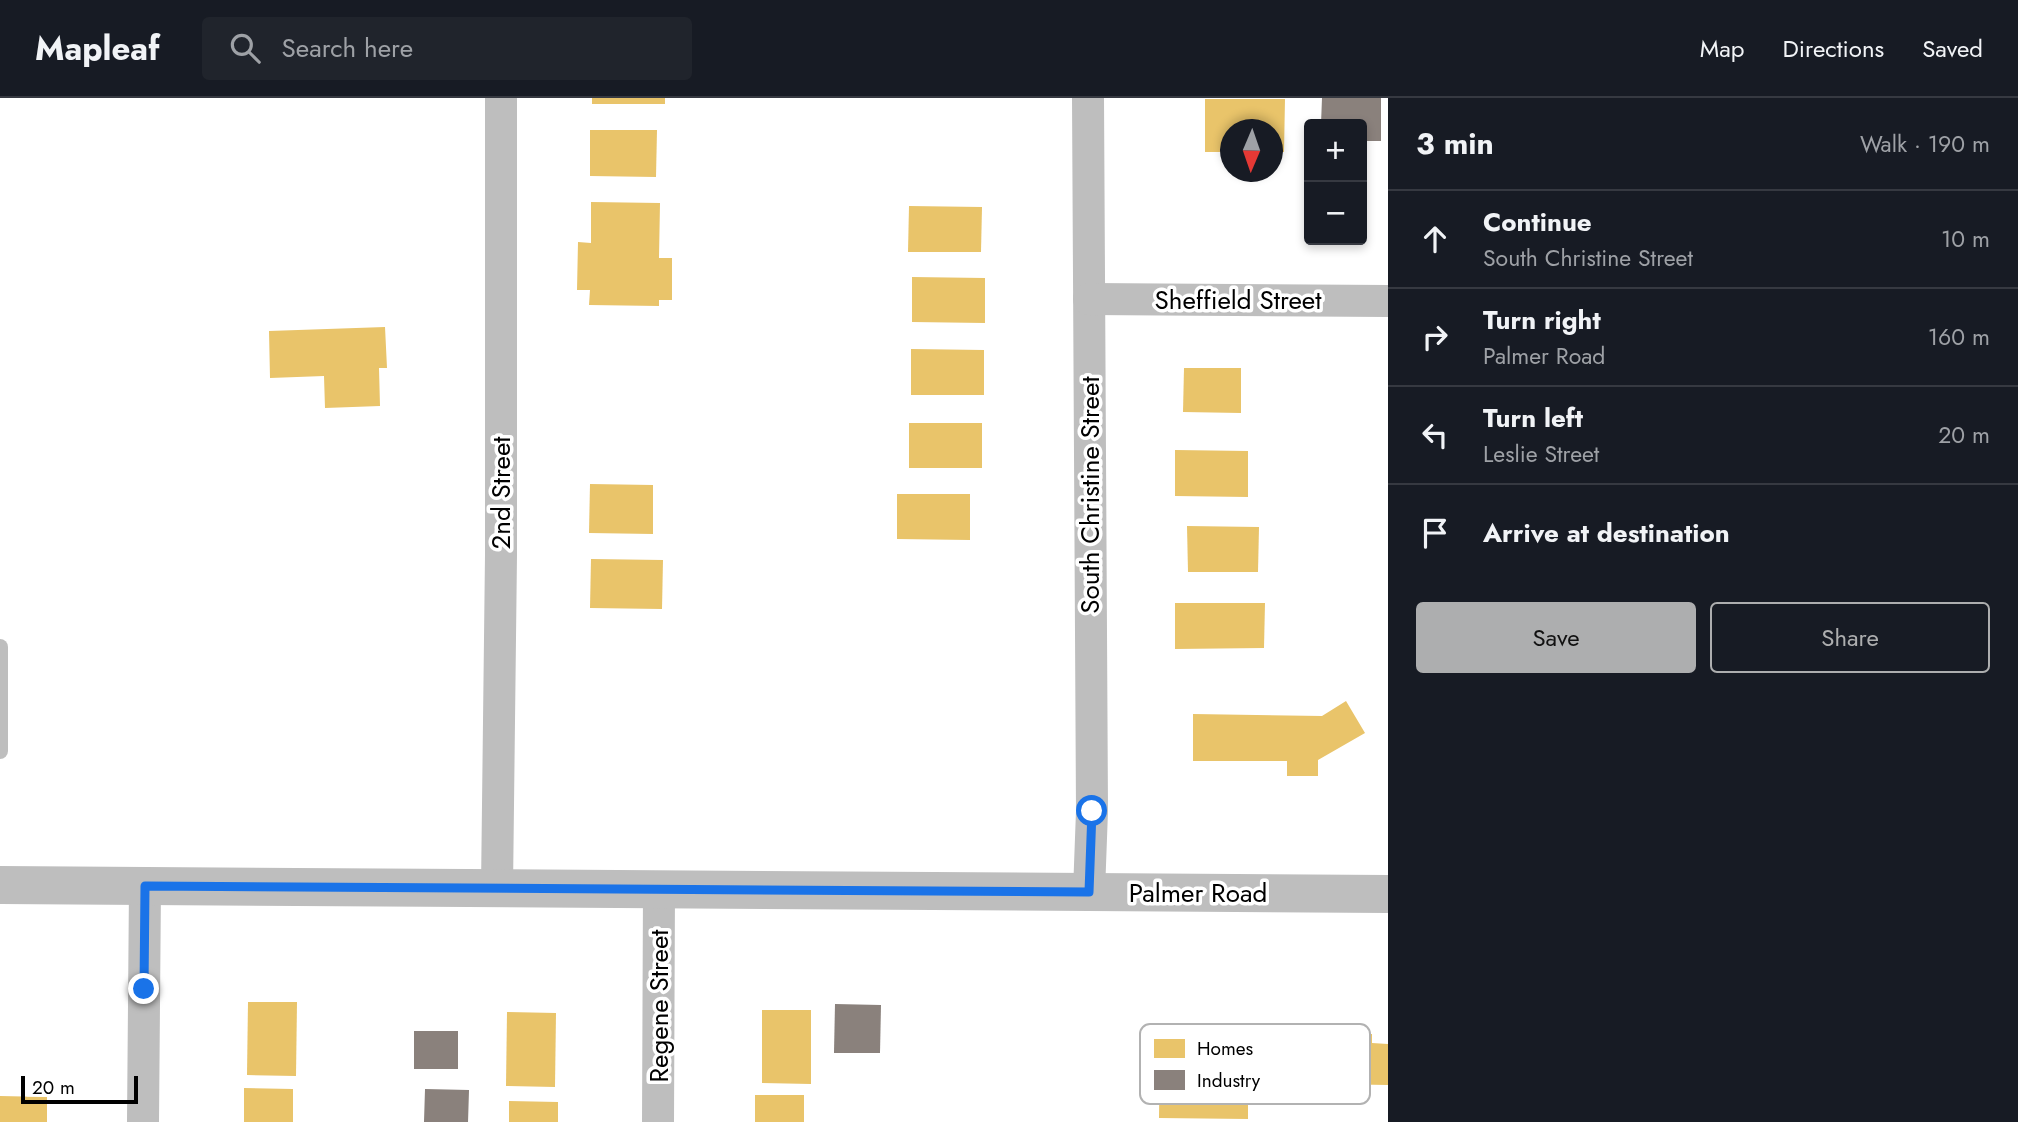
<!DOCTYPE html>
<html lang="en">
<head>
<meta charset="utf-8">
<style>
	body { margin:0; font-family:Jost,sans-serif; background:#20242c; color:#f1f3f6 }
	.controls { position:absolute; right:21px; top:21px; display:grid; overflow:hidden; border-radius:7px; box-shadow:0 4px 10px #0003 }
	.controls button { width:63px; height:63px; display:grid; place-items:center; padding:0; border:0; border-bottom:2px solid #363941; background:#171b24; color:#f1f3f6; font:35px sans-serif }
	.compass { position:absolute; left:1220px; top:21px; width:63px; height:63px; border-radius:50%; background:#171b24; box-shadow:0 4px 10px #0003; rotate:182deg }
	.scale { position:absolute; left:21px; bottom:18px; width:117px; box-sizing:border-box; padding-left:7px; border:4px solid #000; border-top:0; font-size:19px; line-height:24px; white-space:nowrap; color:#000; -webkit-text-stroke:5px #fff; paint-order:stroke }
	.stop { position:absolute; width:21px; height:21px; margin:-16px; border:5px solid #1a73e8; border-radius:50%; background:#fff }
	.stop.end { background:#1a73e8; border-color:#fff; box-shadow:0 2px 7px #0008 }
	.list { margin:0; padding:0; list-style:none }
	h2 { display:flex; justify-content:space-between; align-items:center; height:91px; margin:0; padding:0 28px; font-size:30px }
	h2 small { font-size:23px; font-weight:400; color:#9ea1a6 }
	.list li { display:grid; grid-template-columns:46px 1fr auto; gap:21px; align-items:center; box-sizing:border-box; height:98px; padding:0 28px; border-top:2px solid #363941 }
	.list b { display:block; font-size:26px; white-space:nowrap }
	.list p { margin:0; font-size:23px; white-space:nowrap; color:#9ea1a6 }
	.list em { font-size:23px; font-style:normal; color:#9ea1a6 }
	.actions { display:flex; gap:14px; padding:21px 28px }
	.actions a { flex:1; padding:16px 0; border:2px solid #adaeaf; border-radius:7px; text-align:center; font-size:24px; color:#adaeaf }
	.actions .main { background:#adaeaf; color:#111 }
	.icon { flex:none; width:38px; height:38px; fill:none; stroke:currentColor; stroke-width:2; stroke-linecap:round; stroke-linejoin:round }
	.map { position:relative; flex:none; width:1388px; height:1024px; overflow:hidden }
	header { display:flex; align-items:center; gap:42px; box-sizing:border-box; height:98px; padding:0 35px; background:#171b24; border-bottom:2px solid #363941 }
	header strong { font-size:33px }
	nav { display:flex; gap:38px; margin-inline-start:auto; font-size:24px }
	.search { width:490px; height:63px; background:#20242c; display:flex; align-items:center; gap:18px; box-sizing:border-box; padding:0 24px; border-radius:7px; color:#9ea1a6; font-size:26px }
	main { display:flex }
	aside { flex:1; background:#171b24 }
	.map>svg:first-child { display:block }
	.homes { fill:#e9c46a }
	.industry { fill:#8a817c }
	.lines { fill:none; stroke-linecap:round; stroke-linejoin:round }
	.service { stroke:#bebebe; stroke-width:16 }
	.minor { stroke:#bebebe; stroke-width:32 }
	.tertiary { stroke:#bebebe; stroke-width:38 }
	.route { stroke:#1a73e8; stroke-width:9 }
	.labels { text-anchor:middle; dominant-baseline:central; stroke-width:7; stroke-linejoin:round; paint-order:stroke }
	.street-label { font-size:26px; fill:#000; stroke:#fff }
	.key { fill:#fff; stroke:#b2b2b2; stroke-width:2 }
	.key-label { font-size:19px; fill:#000 }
</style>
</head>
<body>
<header>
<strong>Mapleaf</strong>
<div class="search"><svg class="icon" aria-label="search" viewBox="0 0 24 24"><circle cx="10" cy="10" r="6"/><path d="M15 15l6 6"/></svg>Search here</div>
<nav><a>Map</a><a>Directions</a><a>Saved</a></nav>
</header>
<main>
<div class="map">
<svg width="1388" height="1024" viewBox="0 0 1388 1024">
	<rect width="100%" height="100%" fill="#fff"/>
	<g class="homes">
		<rect x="592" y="0" width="73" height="6"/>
		<polygon points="1205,1 1285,1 1284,54 1272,54 1272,32 1230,32 1230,54 1205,54"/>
		<polygon points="590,32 657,32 656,79 590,78"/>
		<polygon points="591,104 660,105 659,160 672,160 672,202 659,202 659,208 589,207 590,192 577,192 578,144 591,145"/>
		<polygon points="909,108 982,109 981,154 908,154"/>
		<polygon points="912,179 985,180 985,225 912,224"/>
		<polygon points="385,229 387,270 379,270 380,308 325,310 324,278 270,280 269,233"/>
		<polygon points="911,251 984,252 984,297 911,297"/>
		<polygon points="1184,270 1241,270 1241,315 1183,314"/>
		<rect x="909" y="325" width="73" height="45"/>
		<polygon points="1175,352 1248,353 1248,399 1175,398"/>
		<polygon points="590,386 653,387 653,436 589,435"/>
		<polygon points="897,396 970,396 970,442 897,441"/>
		<polygon points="1187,428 1259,429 1258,474 1188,474"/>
		<polygon points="591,461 663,462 662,511 590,510"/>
		<polygon points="1175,505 1265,505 1264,550 1175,551"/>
		<polygon points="1346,603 1365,635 1318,662 1318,678 1287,678 1287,663 1193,663 1193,616 1322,618"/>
		<polygon points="248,904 297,904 296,978 247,977"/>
		<polygon points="762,912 811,912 811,986 762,985"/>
		<polygon points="507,914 556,915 555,989 506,988"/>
		<polygon points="1160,934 1200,935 1200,964 1204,964 1204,960 1248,957 1248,1021 1159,1020"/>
		<polygon points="1327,935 1372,936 1372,945 1388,946 1388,987 1327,986"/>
		<polygon points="244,990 293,991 293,1024 244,1024"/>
		<rect x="755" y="997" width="49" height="27"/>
		<polygon points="0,998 47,999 47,1024 0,1024"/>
		<polygon points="509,1003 558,1004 558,1024 509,1024"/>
	</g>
	<g class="industry">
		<polygon points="1322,0 1381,0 1381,43 1362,43 1362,26 1321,26"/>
		<polygon points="835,906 881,907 880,955 834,955"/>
		<rect x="414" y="933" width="44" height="38"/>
		<polygon points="425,991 469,992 468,1024 424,1024"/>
	</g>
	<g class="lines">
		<polyline class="service" points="0,549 0,653"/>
		<g class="minor">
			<polyline points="1088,0 1092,713 1089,794"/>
			<polyline points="1089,201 1388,203"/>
			<polyline points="497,790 501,457 501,0"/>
			<polyline points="143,1024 145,788"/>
			<polyline points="658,1024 659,791"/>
		</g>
		<polyline class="tertiary" points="0,787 1388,796"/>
	</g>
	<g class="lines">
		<polyline class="route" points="144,891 145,788 1089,794 1092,713"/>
	</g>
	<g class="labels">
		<g class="street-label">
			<text x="1238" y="202">Sheffield Street</text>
			<text transform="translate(501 395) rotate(-90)">2nd Street</text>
			<text transform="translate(1090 397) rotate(-90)">South Christine Street</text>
			<text x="1198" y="795">Palmer Road</text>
			<text transform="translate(659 908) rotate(-90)">Regene Street</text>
		</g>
	</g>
	<rect x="1140" y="926" width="230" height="80" rx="10" class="key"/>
	<rect x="1154" y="941" width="31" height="19" fill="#e9c46a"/>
	<rect x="1154" y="972" width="31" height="20" fill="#8a817c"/>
	<g class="key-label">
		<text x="1197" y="957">Homes</text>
		<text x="1197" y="989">Industry</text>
	</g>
</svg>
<div class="controls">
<button>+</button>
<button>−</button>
</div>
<svg class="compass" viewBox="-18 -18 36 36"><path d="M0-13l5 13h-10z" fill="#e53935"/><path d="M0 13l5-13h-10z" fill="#9ea1a6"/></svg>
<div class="scale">20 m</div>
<div class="stop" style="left:1092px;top:713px"></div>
<div class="stop end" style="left:144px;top:891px"></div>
</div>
<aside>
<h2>3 min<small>Walk · 190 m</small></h2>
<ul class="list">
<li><svg class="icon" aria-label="ahead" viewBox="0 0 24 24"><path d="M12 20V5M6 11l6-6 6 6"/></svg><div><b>Continue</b><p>South Christine Street</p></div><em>10 m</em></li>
<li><svg class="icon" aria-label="right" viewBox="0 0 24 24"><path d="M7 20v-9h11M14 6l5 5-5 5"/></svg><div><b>Turn right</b><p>Palmer Road</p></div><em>160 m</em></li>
<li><svg class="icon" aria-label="left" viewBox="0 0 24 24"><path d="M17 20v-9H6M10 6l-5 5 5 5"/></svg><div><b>Turn left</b><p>Leslie Street</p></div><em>20 m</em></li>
<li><svg class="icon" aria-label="arrive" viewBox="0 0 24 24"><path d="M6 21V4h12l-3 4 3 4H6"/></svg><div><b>Arrive at destination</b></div></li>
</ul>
<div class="actions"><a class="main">Save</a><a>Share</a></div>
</aside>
</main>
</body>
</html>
